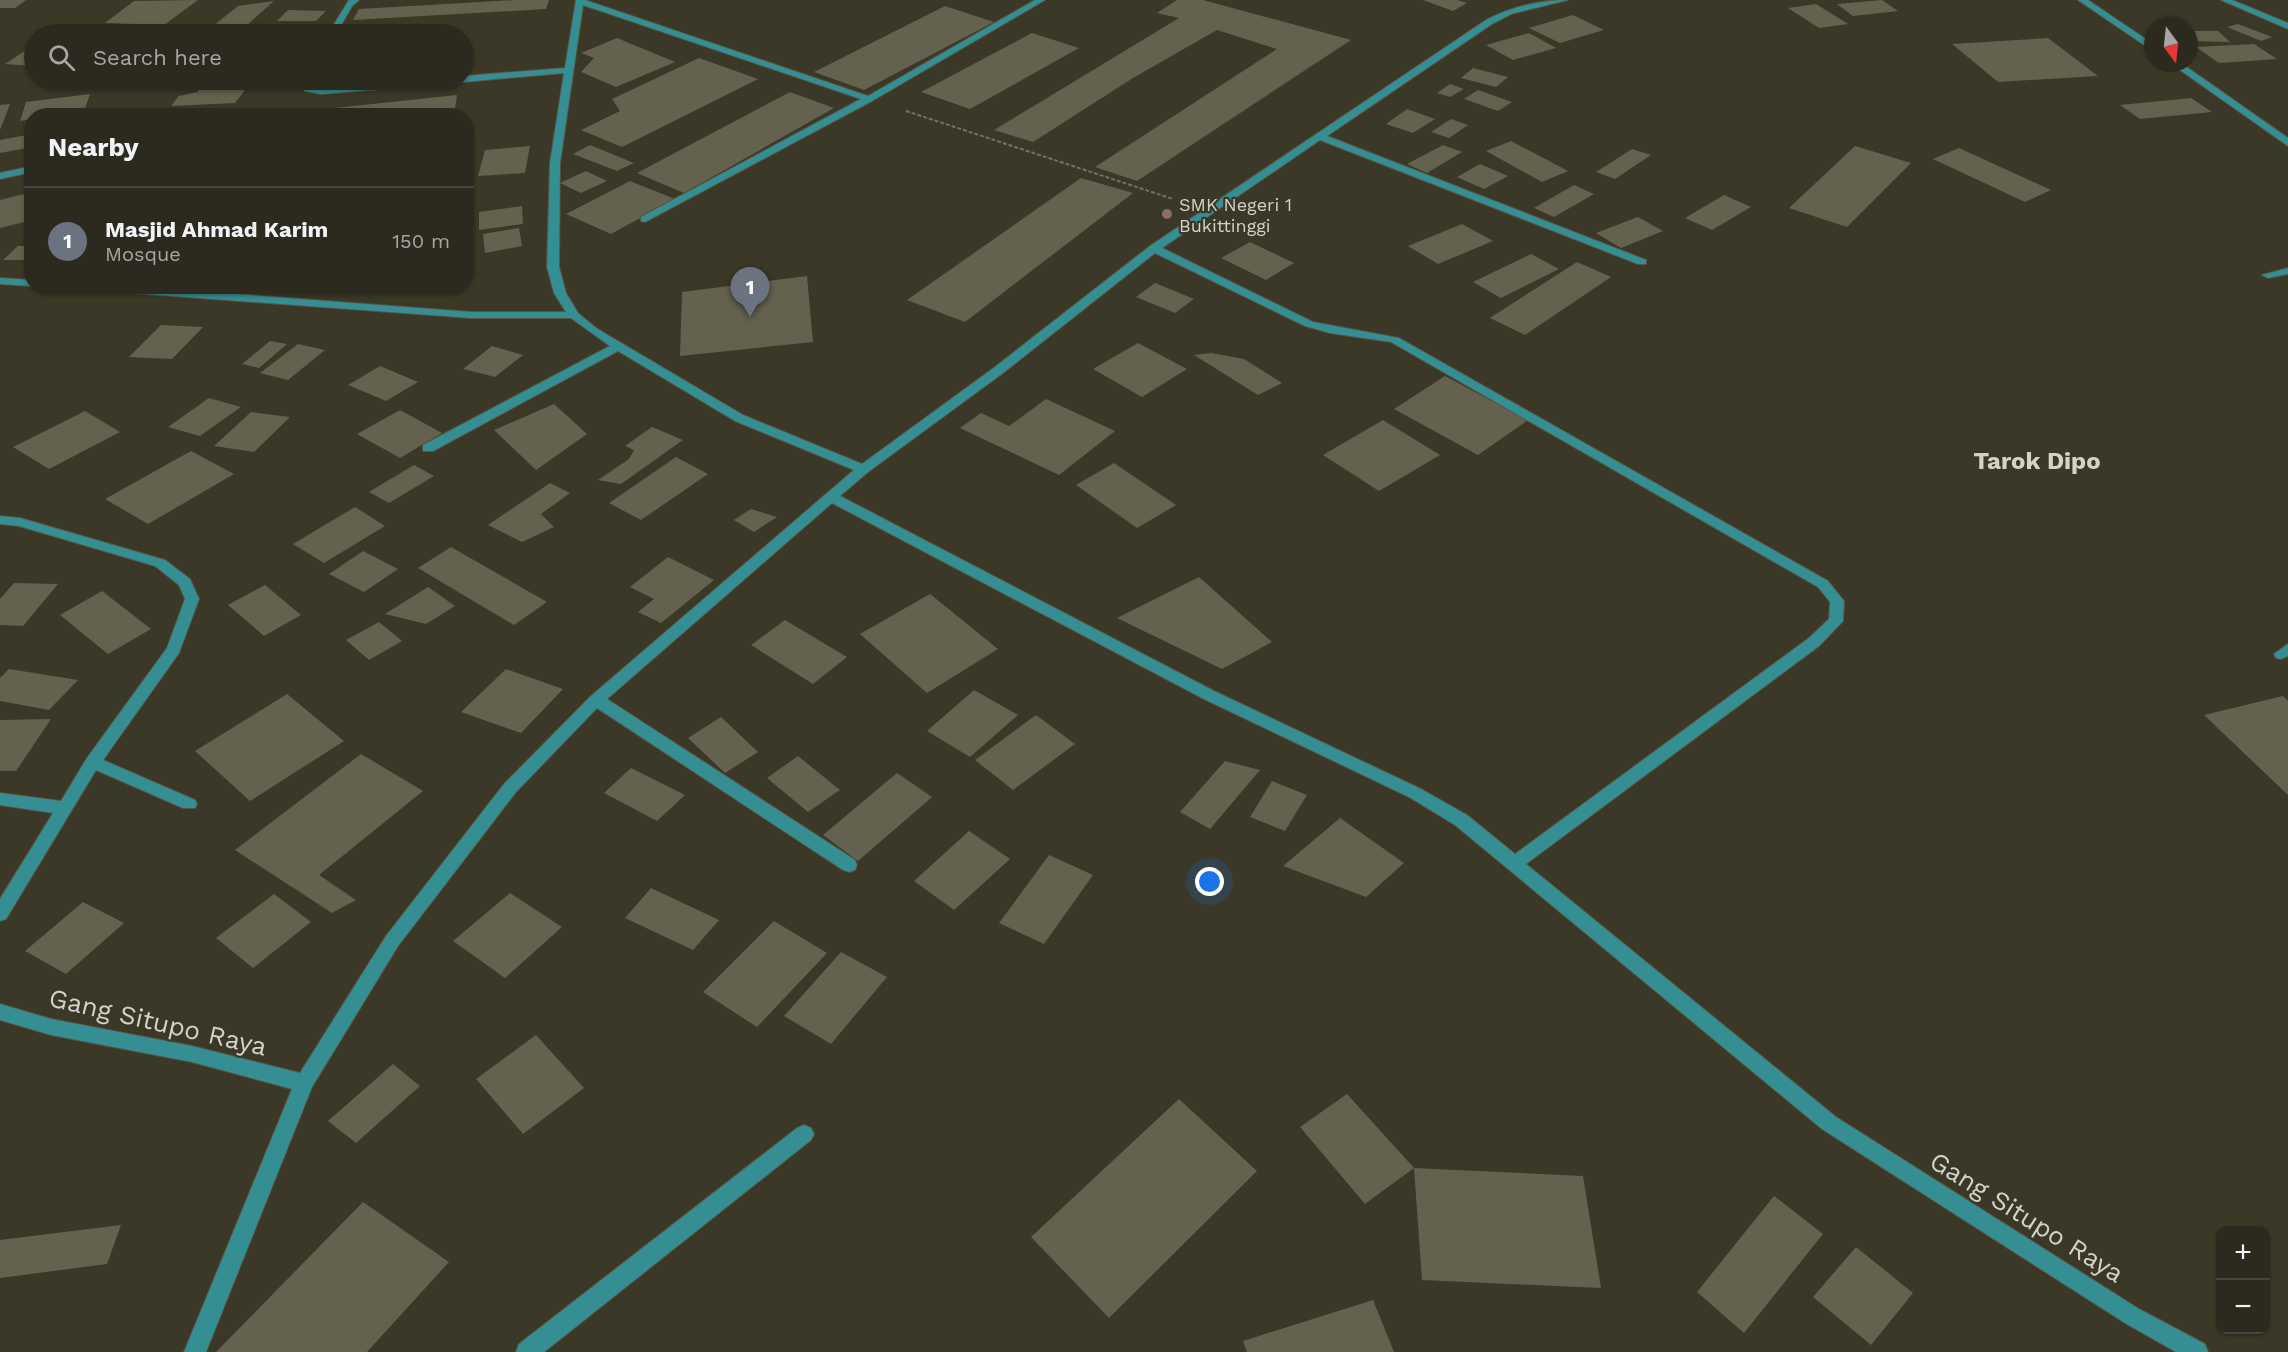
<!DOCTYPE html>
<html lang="en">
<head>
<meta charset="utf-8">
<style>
	body { margin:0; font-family:"Work Sans",sans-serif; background:#38362b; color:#f1f3f6 }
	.controls { position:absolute; right:18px; bottom:18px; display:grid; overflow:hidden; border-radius:12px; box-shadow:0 2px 4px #0004 }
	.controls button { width:54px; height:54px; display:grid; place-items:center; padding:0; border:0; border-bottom:2px solid #48463c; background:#2c2a1e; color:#f1f3f6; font:30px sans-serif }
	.compass { position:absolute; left:2144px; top:18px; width:54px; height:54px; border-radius:50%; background:#2c2a1e; box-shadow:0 2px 4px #0004; rotate:165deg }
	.you { position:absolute; left:1210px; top:882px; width:21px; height:21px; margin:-15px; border:4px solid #fff; border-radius:50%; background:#1a73e8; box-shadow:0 0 0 9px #1a73e833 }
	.badge { display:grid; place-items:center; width:39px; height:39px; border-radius:50%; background:#8abfa5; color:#fff; font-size:20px; font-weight:700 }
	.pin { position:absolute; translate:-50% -50px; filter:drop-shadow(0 2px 3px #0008) }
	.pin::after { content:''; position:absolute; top:32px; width:21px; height:18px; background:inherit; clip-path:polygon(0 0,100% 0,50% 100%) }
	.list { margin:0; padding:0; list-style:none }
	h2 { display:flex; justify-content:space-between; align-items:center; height:78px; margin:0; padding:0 24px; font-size:26px }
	h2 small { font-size:20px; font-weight:400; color:#a6a7a4 }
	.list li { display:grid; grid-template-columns:39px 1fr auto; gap:18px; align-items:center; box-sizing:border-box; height:108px; padding:0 24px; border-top:2px solid #48463c }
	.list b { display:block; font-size:22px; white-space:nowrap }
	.list p { margin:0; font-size:20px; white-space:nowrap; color:#a6a7a4 }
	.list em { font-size:20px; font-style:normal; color:#a6a7a4 }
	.icon { flex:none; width:33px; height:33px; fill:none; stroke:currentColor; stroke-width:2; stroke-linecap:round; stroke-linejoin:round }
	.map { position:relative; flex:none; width:2288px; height:1352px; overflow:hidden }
	.search { position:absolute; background:#2c2a1e; box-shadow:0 2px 4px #0004; left:24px; top:24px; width:450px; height:66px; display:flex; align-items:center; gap:15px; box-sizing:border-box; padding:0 21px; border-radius:33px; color:#a6a7a4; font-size:22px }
	.panel { position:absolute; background:#2c2a1e; box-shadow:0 2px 4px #0004; left:24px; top:108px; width:450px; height:186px; border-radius:24px }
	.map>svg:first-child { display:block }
	.building { fill:#64614f }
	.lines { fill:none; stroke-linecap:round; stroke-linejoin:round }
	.minor-casing { stroke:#575445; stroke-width:2 }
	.path { stroke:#747264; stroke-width:2; stroke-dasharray:4 2; stroke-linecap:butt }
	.minor { fill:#358e91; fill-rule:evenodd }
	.education-dot { fill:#8d6e63; stroke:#3b3828; stroke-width:2 }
	.labels { text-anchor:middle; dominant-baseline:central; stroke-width:4.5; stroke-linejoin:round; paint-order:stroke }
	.far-poi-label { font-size:18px; fill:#d4d2c9; stroke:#3b3828; text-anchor:start }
	.quarter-label { font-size:24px; font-weight:bold; fill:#d4d2c9; stroke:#3b3828 }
	.near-street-label { font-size:26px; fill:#d4d2c9; stroke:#3b3828 }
</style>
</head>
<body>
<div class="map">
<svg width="2288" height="1352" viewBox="0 0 2288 1352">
	<rect width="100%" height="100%" fill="#3b3828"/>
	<g class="building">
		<polygon points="0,0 26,0 15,8 0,8"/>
		<polygon points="198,0 164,25 105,23 134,1"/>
		<polygon points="516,0 549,0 546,9 353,20 359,9"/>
		<polygon points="1177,0 1203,0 1351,40 1137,181 1095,167 1277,49 1217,30 1133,78 1033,142 994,130 1179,18 1157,13"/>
		<polygon points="1423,0 1457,0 1467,3 1453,11"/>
		<polygon points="1882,0 1898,11 1853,16 1837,4"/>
		<polygon points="274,1 237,34 186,34 208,30 238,6"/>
		<polygon points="1816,4 1848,24 1819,28 1788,8"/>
		<polygon points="945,6 994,22 864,90 814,72"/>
		<polygon points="288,10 326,11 316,21 277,21"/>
		<polygon points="1573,15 1604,30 1560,43 1529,28"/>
		<polygon points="2238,24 2272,37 2261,41 2227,27"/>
		<polygon points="2189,31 2218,31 2230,42 2189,41"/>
		<polygon points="1032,33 1079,48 970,109 921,92"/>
		<polygon points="1529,33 1556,48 1513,60 1486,45"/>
		<polygon points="617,38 675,62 616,87 581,72 594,58 581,53"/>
		<polygon points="2048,38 2098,76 1998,82 1952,44"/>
		<polygon points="2254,44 2277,59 2219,63 2196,47"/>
		<polygon points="34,45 34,66 5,64"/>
		<polygon points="699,58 758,79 622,147 581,130 620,111 612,99"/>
		<polygon points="1473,68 1508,77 1496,87 1461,78"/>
		<polygon points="141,80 189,80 189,81 138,83"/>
		<polygon points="251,82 235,103 171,106 179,96 198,92 198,84"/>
		<polygon points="1450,84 1464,89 1450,97 1437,93"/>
		<polygon points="1478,90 1512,102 1498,111 1464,99"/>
		<polygon points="790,92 834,108 684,193 637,173"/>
		<polygon points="90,94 84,111 32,116 32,119 20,121 26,102"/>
		<polygon points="457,95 454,116 296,116 297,112"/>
		<polygon points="2191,98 2212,112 2140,119 2120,105"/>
		<polygon points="10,104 0,130 0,105"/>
		<polygon points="1407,109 1435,119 1413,133 1386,124"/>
		<polygon points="1451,119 1468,125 1449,138 1431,132"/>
		<polygon points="32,134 32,147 0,153 0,140"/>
		<polygon points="1511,141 1568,171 1542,182 1486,151"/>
		<polygon points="590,145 634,163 617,171 573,154"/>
		<polygon points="1443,145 1462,152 1427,173 1407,164"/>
		<polygon points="530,146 525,173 478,176 485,150"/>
		<polygon points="1855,146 1911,163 1847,227 1789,208"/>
		<polygon points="1959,148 2051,190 2025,202 1933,159"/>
		<polygon points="1632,149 1651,155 1615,179 1596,172"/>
		<polygon points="1480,164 1508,176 1484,189 1457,177"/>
		<polygon points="586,171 607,181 581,193 560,183"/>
		<polygon points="1081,178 1133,193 965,322 907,300"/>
		<polygon points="630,181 675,199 611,234 566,214"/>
		<polygon points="1574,185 1594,194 1554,217 1534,208"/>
		<polygon points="32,192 32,220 0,228 0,200"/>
		<polygon points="1724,195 1751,207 1712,230 1685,218"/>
		<polygon points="522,206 523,224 479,230 479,212"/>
		<polygon points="1638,217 1663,231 1621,248 1596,233"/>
		<polygon points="1462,224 1493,241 1438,264 1408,246"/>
		<polygon points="519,228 522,246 485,253 483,234"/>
		<polygon points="1250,242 1294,263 1266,280 1221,258"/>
		<polygon points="18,246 32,246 32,260 3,260"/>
		<polygon points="1531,254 1559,269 1501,298 1473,282"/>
		<polygon points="1577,262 1611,277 1525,335 1490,318"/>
		<polygon points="807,276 813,342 680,356 682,292"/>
		<polygon points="1155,283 1194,299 1175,313 1136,297"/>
		<polygon points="161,325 203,327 172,359 129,357"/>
		<polygon points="270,341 287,344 259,368 242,364"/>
		<polygon points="1138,343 1187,369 1142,397 1093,369"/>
		<polygon points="298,344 325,350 288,380 260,373"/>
		<polygon points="492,346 523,355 495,377 463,369"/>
		<polygon points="1211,353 1244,359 1282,383 1258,395 1194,355"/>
		<polygon points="380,366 418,382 386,401 348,385"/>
		<polygon points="1445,376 1528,420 1478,455 1394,409"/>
		<polygon points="209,398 241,407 200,436 168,427"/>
		<polygon points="1046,399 1115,431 1059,475 960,428 981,413 1009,426"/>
		<polygon points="554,404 587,434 536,470 494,430"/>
		<polygon points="400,410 442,433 400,458 357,434"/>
		<polygon points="85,411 120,432 49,469 13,447"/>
		<polygon points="251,412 290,417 254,452 214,446"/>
		<polygon points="1383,420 1440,455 1379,491 1323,455"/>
		<polygon points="652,427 683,440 621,484 598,480 629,459 634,450 625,446"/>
		<polygon points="191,451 234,474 148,524 105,499"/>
		<polygon points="676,457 708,474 641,520 609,503"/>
		<polygon points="1114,463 1176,505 1137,528 1076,485"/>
		<polygon points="414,465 434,476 389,503 369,492"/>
		<polygon points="550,483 570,493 541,514 554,527 522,542 488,525"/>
		<polygon points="355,507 385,526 324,563 293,544"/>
		<polygon points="751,509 777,517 754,532 734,520"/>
		<polygon points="451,547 547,602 514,625 418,568"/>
		<polygon points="363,551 398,569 364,592 329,574"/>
		<polygon points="668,557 714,580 661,623 638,612 654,599 630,587"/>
		<polygon points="1199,577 1272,642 1222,669 1117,618"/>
		<polygon points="14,583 58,584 23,626 0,625 0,599"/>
		<polygon points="265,585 301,615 264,636 228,605"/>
		<polygon points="428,587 455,606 426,624 385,614"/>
		<polygon points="102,591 151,629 108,654 60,615"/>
		<polygon points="930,594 998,649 927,693 860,634"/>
		<polygon points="785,620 847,657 813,684 751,645"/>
		<polygon points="379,622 402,641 369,660 346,640"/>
		<polygon points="9,669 78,680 49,710 0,701 0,678"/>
		<polygon points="506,669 563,689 521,733 461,712"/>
		<polygon points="974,690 1018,715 970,757 927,731"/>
		<polygon points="287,694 344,741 250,801 195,751"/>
		<polygon points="2283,696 2288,701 2288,795 2204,715"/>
		<polygon points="1036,715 1075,744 1013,790 975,760"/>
		<polygon points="721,717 758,752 725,773 688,738"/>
		<polygon points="51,719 16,771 0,771 0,720"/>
		<polygon points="361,754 423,791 319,875 356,900 332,913 235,850"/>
		<polygon points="798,756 840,790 808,812 767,778"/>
		<polygon points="1225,761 1260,770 1210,829 1180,812"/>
		<polygon points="631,768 685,795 657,821 604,793"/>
		<polygon points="897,773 932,797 858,861 823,835"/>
		<polygon points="1272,781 1307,795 1285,831 1250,817"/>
		<polygon points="1340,818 1404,863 1366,897 1283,866"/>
		<polygon points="969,831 1010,859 954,910 914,881"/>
		<polygon points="1049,855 1093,875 1044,944 999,923"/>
		<polygon points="651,888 719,920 693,950 625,918"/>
		<polygon points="510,893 562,927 505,978 453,941"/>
		<polygon points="274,894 311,922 253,968 216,938"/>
		<polygon points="83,902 124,923 66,974 25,951"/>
		<polygon points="774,921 827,953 757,1027 703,992"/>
		<polygon points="841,952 887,977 831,1044 784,1016"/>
		<polygon points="536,1035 584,1088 523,1134 476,1079"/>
		<polygon points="393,1064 420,1086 356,1143 328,1121"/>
		<polygon points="1347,1094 1414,1168 1583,1176 1601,1288 1422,1280 1414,1168 1365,1204 1300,1127"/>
		<polygon points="1179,1099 1257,1171 1109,1318 1031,1237"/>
		<polygon points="1774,1196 1823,1234 1744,1333 1697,1292"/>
		<polygon points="363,1202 449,1262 367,1352 216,1352"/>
		<polygon points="121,1225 107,1264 0,1278 0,1240"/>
		<polygon points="1856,1247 1913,1293 1871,1345 1813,1297"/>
		<polygon points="1373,1300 1394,1352 1247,1352 1243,1341"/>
	</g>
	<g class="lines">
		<g class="minor-casing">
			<g id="minor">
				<polygon points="349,0 359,0 352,6 336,34 328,34"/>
				<path d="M576 0H585L868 96 1035 0H1045L872 101 645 222 641 221V217L861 99 583 5 560 163 559 267 566 293 578 313 596 328 743 415 862 464 995 367 1150 246 1486 20C1511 7 1540 0 1568 0L1511 14 1492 24 1327 136 1646 260V264H1638L1320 140 1162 248 1313 322 1399 338 1828 581 1844 601 1843 621 1819 646 1526 864 1836 1117 2139 1309 2205 1344 2208 1352H2176L2125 1323 1822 1129 1455 825 1409 797 1204 699 832 503 607 699 855 860 857 865 855 870 849 872 843 870 597 708 516 792 398 946 312 1087 206 1352H184L292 1089 192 1062 51 1035 0 1020V1004L51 1019 192 1046 300 1073 386 936 504 784 591 696 854 470 735 421 618 351 433 451H423V445L610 346 571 318H471L78 289 73 286H131L471 312H566L554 293 547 267 550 163 564 73 464 82 460 80H464V76L565 68ZM1155 253 1305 326 1330 333 1391 342 1818 587 1830 602 1829 619 1809 638 1515 854 1467 815 1421 789 1214 691 840 496 868 472 1003 373Z"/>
				<polygon points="2078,0 2088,0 2153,44 2153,51"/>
				<polygon points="2221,0 2232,0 2288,23 2288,29"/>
				<polygon points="2170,63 2181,63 2288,138 2288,146"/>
				<polygon points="303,80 311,80 311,87 321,88 427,80 460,80 455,83 321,94 305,91 300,84"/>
				<polygon points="32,166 32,172 0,179 0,173"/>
				<polygon points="2288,268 2288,274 2268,278 2262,275"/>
				<polygon points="0,278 32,280 32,286 0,284"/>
				<polygon points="0,516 20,518 165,560 190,579 199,599 179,653 103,760 195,800 197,804 195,808 183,808 96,770 6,919 0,921 0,899 53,813 0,805 0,793 61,801 87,758 167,648 185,599 179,585 155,566 19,526 0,524"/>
				<polygon points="2288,644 2288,656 2281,659 2276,658 2274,654"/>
				<polygon points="804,1125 811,1128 814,1134 811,1140 544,1352 516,1352 519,1344 797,1128"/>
			</g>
		</g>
		<polyline class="path" points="906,111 1173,199"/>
		<use href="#minor" class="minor"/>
	</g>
	<circle class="education-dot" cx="1167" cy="214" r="6"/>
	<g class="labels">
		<g class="far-poi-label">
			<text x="1179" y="204">SMK Negeri 1<tspan x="1179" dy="21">Bukittinggi</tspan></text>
		</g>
		<g class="quarter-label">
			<text x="2037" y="461">Tarok Dipo</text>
		</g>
		<g class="near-street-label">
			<text transform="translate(158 1022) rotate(13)">Gang Situpo Raya</text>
			<text transform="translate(2027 1217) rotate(32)">Gang Situpo Raya</text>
		</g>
	</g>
</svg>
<div class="controls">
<button>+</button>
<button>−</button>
</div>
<svg class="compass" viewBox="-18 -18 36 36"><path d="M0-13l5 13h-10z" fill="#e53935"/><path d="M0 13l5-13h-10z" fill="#a6a7a4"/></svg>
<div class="you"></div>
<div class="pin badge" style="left:750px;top:317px;background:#6b7280">1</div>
<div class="search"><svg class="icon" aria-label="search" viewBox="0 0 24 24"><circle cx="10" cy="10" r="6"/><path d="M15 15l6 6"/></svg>Search here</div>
<section class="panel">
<h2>Nearby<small></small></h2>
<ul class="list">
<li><span class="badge" style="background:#6b7280">1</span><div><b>Masjid Ahmad Karim</b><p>Mosque</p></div><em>150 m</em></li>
</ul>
</section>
</div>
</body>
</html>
